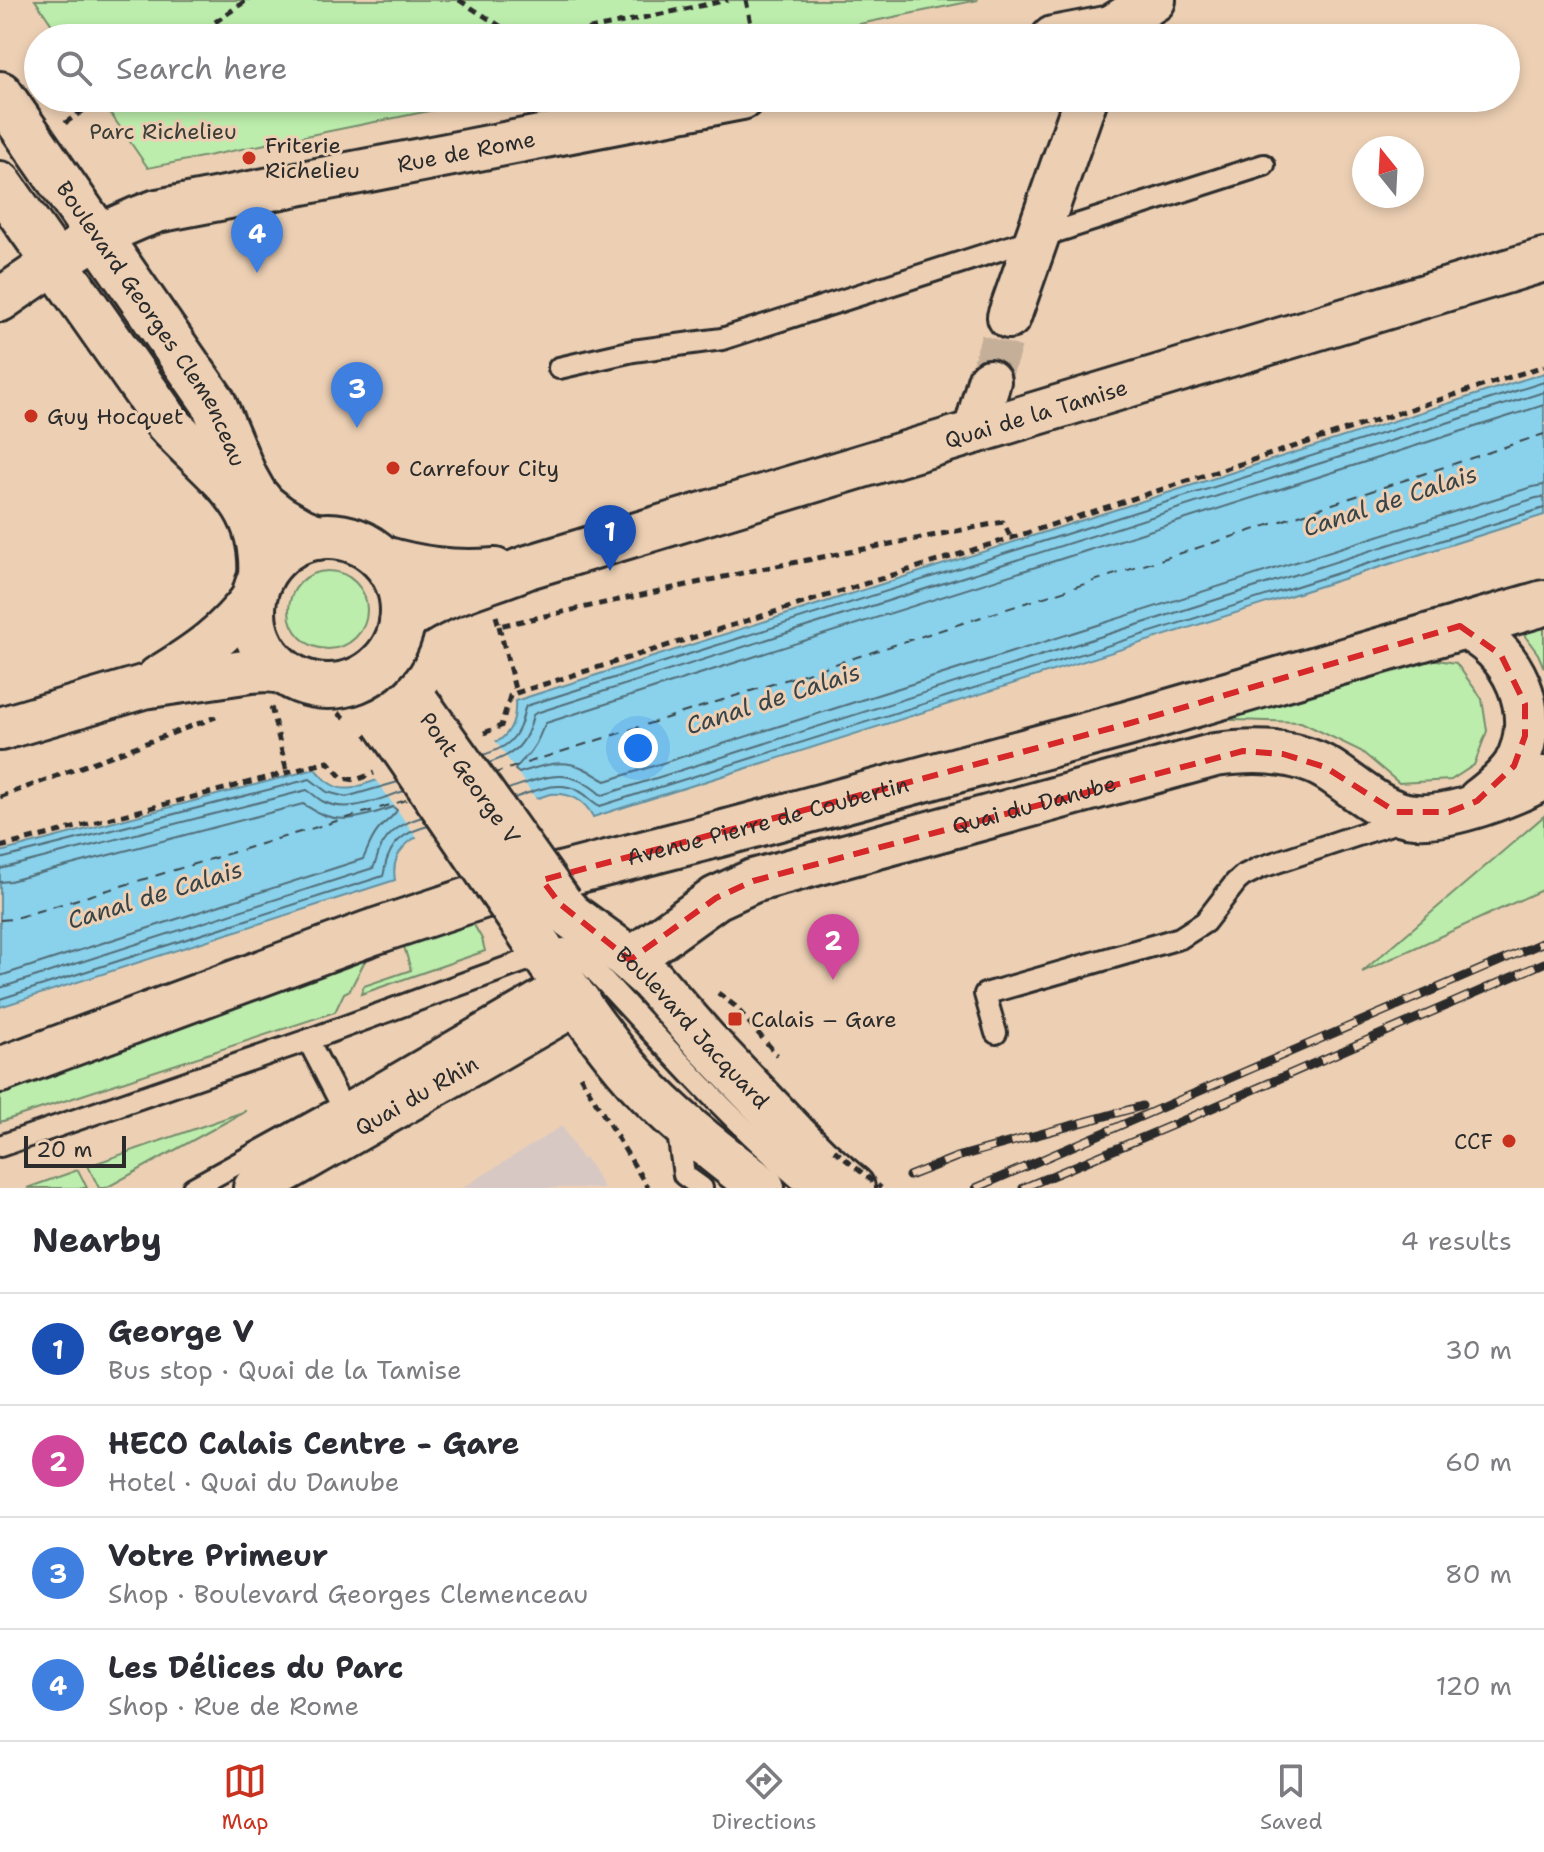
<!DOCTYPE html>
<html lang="en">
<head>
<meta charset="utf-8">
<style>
	body { margin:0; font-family:"Shantell Sans",sans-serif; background:#f7f7f7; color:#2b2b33 }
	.compass { position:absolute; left:1352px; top:136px; width:72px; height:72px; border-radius:50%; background:#fff; box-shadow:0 4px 12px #0003; rotate:342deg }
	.scale { position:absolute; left:24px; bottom:20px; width:102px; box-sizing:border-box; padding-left:8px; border:4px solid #2b2b2b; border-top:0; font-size:22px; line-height:28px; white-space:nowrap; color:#2b2b2b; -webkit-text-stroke:6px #edd0b4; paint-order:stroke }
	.you { position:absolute; left:638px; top:748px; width:28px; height:28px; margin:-20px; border:6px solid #fff; border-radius:50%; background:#1a73e8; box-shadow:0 0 0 12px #1a73e833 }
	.badge { display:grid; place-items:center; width:52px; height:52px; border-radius:50%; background:#c8321e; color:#fff; font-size:26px; font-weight:700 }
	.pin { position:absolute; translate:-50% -66px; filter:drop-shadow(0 2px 4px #0008) }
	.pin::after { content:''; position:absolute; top:42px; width:28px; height:24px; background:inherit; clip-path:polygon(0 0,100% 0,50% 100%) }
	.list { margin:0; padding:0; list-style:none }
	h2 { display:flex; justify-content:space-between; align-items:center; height:104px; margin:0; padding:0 32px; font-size:34px }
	h2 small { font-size:26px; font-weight:400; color:#7c7c81 }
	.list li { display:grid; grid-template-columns:52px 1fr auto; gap:24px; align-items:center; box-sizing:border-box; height:112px; padding:0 32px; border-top:2px solid #e1e1e2 }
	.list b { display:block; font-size:30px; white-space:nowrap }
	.list p { margin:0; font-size:26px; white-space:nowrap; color:#7c7c81 }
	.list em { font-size:26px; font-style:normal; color:#7c7c81 }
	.icon { flex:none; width:44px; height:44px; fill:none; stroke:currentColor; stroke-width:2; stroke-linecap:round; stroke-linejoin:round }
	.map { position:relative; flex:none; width:1544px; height:1188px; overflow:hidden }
	.search { position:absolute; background:#fff; box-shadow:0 4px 12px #0003; left:24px; right:24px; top:24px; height:88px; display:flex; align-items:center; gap:20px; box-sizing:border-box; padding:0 28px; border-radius:44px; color:#7c7c81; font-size:30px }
	.sheet { height:552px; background:#fff }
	nav { display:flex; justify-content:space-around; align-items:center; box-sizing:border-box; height:112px; border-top:2px solid #e1e1e2; background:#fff; font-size:22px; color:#7c7c81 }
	nav a { display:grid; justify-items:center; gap:4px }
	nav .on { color:#c8321e }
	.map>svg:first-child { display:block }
	.built { fill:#d8c8c3 }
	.green { fill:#bcedac; stroke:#748c6c; stroke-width:2 }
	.water { fill:#8ad1eb; stroke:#648f9e; stroke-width:2 }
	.pier { fill:#edd0b4 }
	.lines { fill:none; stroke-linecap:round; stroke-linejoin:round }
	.shore { stroke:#516d78; stroke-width:2 }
	.ferry { stroke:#394448; stroke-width:2; stroke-dasharray:10 8; stroke-linecap:butt }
	.minor-tunnel { stroke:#c6af99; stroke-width:42; stroke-dasharray:42 21; stroke-linecap:butt }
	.service-casing { stroke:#2b2b2b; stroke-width:26 }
	.minor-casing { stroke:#2b2b2b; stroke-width:48 }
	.tertiary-casing { stroke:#2b2b2b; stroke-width:50 }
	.path { stroke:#2b2b2b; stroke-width:5; stroke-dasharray:8 6; stroke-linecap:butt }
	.service { stroke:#edd0b4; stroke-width:20 }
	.minor { stroke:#edd0b4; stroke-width:42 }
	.tertiary { stroke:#edd0b4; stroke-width:44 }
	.rail-casing { stroke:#2b2b2b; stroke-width:9 }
	.rail { stroke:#edd0b4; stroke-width:6; stroke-dasharray:18; stroke-linecap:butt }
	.tertiary-bridge-casing { stroke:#2b2b2b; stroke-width:50; stroke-linecap:butt }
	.path-bridge { stroke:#2b2b2b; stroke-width:5; stroke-dasharray:8 6; stroke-linecap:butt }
	.tertiary-bridge { stroke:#edd0b4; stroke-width:44 }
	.marked { fill:none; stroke:#d62828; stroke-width:6; stroke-dasharray:16 10; stroke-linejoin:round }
	.poi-dot { fill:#c8321e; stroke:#edd0b4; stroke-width:3 }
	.labels { text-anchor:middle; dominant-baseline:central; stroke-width:6; stroke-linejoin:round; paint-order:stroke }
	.park-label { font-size:22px; fill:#3a3e38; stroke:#edd0b4 }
	.poi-label { font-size:22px; fill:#2b2b2b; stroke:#edd0b4; text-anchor:start }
	.street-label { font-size:22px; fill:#2b2b2b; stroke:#edd0b4 }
	.water-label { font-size:24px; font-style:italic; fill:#394448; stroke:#edd0b4 }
</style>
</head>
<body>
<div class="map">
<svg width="1544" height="1188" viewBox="0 0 1544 1188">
	<rect width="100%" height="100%" fill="#edd0b4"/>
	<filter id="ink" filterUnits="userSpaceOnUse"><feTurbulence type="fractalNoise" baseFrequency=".0125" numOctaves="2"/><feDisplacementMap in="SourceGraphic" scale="16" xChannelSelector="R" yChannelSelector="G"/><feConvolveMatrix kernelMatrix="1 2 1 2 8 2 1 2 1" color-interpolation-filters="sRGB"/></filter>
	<g filter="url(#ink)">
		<polygon class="built" points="562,1126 582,1159 586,1158 604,1188 462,1188"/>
		<g class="green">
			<polygon points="35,0 978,0 790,38 61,38"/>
			<polygon points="100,98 493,98 148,168"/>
			<circle cx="328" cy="610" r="39"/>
			<polygon points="1544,618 1544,668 1538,654 1517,625"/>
			<polygon points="1412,656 1456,663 1482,699 1487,731 1474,765 1451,780 1399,783 1361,751 1301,722 1203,719"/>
			<polygon points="1544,816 1544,889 1362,972"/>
			<polygon points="466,911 482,939 485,951 361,994 364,986 411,970 403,943"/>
			<polygon points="373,945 350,990 344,993 335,1012 0,1122 0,1079"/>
			<polygon points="246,1111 106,1188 99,1188 88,1166"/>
			<polygon points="78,1170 87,1188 27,1188"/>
		</g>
		<path class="water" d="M1544 373V515L593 817C585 800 569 792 550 794L413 839C398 850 392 862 395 880L0 1007V852L315 769C326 782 336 791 353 788L500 740C513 730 516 716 515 701Z"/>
		<polygon class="pier" points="494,739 538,802 419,841 374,777"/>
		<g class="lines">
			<g class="shore">
				<path d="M1544 405 546 723C541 730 539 740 533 748 528 757 519 762 515 770L519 773C541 766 561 758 583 768 592 772 599 778 606 781L1532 487 1544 485"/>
				<path d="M483 755C501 749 513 744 520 726 523 719 523 712 526 706L1544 382"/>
				<path d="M489 763C516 754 527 744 533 715L536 713 1544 392"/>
				<path d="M508 789C545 777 567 765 600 794L603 795 1536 498 1544 497"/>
				<path d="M514 798C535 791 558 779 579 791 587 795 593 803 600 806L1544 508"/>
				<polyline points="0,859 310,779 327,792 346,797 398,782"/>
				<path d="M0 869 307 790C312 793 317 798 322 801 348 815 378 799 404 791"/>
				<path d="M0 882 10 881 303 804C309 807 314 811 321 814 346 825 368 815 393 807L397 810C393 818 384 822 379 829 371 838 368 849 363 859L0 976"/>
				<path d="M0 988 373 868C376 863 377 856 380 849 389 831 403 823 422 817"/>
				<path d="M0 999 383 876C385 870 385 863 388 857 395 838 410 831 428 826"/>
			</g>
			<g class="ferry">
				<polyline points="492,774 1278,522 1544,434"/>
				<polyline points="0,920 12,919 413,798"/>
			</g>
			<polyline class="minor-tunnel" points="989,381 1009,317"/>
			<g class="service-casing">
				<g id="service">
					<polyline points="559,368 633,351 722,339 1264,165"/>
					<polyline points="996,1033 985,994 1180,938 1205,922 1236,882 1243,876 1259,868 1403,820"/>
					<polyline points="308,1040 342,1106"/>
					<polyline points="677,1126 684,1175 702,1188"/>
					<path d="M0 1146 308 1040 544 954 564 949 581 956C656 1035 726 1118 810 1188"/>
					<polyline points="193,1188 342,1106 565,976"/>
				</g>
			</g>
			<g class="minor-casing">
				<g id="minor">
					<polyline points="1053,38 1111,27 1154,0"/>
					<path id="s1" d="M0 300C50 265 99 231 157 211L742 98"/>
					<polyline points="1009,317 1086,98"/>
					<polyline points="975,432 989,381"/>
					<path d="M380 557C421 569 452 573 495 570"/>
					<path id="s2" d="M401 623C436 595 487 584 528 567L1544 260"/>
					<path d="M1460 626C1513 647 1544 713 1515 765 1506 779 1492 790 1479 800"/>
					<path d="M158 678C199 653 225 635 254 597"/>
					<polyline points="0,729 143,687 251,671 266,670 285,672"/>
					<path id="s3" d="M630 960 716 898 753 881 1215 755C1252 750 1296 749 1329 770 1356 787 1382 814 1415 816 1450 819 1513 795 1544 778"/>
					<path id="s4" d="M255 1188 579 1002"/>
				</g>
			</g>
			<g class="tertiary-casing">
				<g id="tertiary">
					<path id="s5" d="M0 94 213 402 245 478 254 494 264 506 278 517 302 531 317 537"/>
					<path d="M0 184 167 422C212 473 266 499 261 577"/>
					<circle cx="328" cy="611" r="75"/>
					<path id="s6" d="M560 904 571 916 622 953 652 980 705 1041 794 1135 818 1159 852 1188"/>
					<path d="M522 921C558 974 594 1032 637 1080 674 1121 719 1154 762 1188"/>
					<path id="s7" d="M0 1070 370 933 494 892 720 834 1127 724 1544 603"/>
				</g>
			</g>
			<g class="path">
				<polyline points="459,0 519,38"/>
				<polyline points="746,0 754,38"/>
				<polyline points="192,38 247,0"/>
				<polyline points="547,38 728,0"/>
				<polyline points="65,123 102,98"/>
				<polyline points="496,616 499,626 756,570 1003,522 1011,538"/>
				<polyline points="499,626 516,693"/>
				<polyline points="271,707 287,772"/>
				<polyline points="338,713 347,720"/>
				<polyline points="484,733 501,726 510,696 516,693 1011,538 1544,366"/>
				<polyline points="0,797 216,717"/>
				<polyline points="0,847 328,762 342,778 356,780 374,773"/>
				<polyline points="718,993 735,1006 777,1055"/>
				<polyline points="580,1076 648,1188"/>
			</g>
			<use href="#service" class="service"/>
			<use href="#minor" class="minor"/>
			<use href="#tertiary" class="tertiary"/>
			<g class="rail-casing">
				<g id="rail">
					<polyline points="909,1176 957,1157 1142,1106"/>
					<polyline points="976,1188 1544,942"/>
					<polyline points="1023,1188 1175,1124 1544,963"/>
				</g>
			</g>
			<use href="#rail" class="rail"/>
			<g class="tertiary-bridge-casing">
				<g id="tertiary-bridge">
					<path id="s8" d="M417 703 560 904"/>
					<polyline points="385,721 522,921"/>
				</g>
			</g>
			<polyline class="path-bridge" points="834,1150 881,1188"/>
			<use href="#tertiary-bridge" class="tertiary-bridge"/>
		</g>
	</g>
	<path class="marked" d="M1460 626 1501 655 1525 704V736L1514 766 1477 801 1449 812H1396L1325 767 1283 754 1243 751 753 881 716 898 630 960 560 904 542 880 1127 724Z"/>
	<g class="poi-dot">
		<circle cx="249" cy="158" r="8"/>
		<circle cx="31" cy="416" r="8"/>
		<circle cx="393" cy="468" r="8"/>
		<rect x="727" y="1011" width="16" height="16" rx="4"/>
		<circle cx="1509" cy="1141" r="8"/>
	</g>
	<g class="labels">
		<g class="park-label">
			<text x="163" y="131">Parc Richelieu</text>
		</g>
		<g class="poi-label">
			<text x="265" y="145">Friterie<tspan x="265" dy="25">Richelieu</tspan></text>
			<text x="47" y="416">Guy Hocquet</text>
			<text x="409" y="468">Carrefour City</text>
			<text x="751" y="1019">Calais – Gare</text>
			<text x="1493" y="1141" text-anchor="end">CCF</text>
		</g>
		<g class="street-label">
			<text stroke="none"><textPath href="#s1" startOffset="496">Rue de Rome</textPath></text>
			<text stroke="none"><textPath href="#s5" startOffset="276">Boulevard Georges Clemenceau</textPath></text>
			<text stroke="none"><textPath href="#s2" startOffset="670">Quai de la Tamise</textPath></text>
			<text stroke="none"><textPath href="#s8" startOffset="92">Pont George V</textPath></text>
			<text stroke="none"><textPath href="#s3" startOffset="438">Quai du Danube</textPath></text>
			<text stroke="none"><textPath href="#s7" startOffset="808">Avenue Pierre de Coubertin</textPath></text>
			<text stroke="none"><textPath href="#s6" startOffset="182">Boulevard Jacquard</textPath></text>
			<text stroke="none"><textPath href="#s4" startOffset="186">Quai du Rhin</textPath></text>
		</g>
		<g class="water-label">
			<text transform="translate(1390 501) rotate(-18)">Canal de Calais</text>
			<text transform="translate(773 699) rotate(-18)">Canal de Calais</text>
			<text transform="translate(155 895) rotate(-17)">Canal de Calais</text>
		</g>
	</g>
</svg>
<svg class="compass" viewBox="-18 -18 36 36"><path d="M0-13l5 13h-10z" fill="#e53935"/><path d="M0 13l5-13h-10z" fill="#7c7c81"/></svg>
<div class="scale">20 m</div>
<div class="you"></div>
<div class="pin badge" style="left:610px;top:571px;background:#1a4fb4">1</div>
<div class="pin badge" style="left:833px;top:980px;background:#d1479c">2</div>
<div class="pin badge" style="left:357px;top:428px;background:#3f7fe0">3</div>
<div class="pin badge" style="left:257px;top:273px;background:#3f7fe0">4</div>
<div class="search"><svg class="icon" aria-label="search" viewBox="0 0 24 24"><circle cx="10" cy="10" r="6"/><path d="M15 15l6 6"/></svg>Search here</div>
</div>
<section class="sheet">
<h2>Nearby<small>4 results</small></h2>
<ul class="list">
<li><span class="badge" style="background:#1a4fb4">1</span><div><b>George V</b><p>Bus stop · Quai de la Tamise</p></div><em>30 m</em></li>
<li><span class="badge" style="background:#d1479c">2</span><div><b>HECO Calais Centre - Gare</b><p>Hotel · Quai du Danube</p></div><em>60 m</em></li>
<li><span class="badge" style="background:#3f7fe0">3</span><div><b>Votre Primeur</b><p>Shop · Boulevard Georges Clemenceau</p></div><em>80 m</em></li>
<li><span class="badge" style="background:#3f7fe0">4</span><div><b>Les Délices du Parc</b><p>Shop · Rue de Rome</p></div><em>120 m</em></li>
</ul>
</section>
<nav>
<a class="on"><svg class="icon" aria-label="map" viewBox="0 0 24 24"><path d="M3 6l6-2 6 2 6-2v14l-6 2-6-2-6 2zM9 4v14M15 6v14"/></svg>Map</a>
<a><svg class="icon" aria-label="directions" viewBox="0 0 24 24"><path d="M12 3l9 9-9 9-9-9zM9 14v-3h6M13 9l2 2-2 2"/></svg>Directions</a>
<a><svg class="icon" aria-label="saved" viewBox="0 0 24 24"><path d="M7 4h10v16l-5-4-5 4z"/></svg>Saved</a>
</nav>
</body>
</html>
